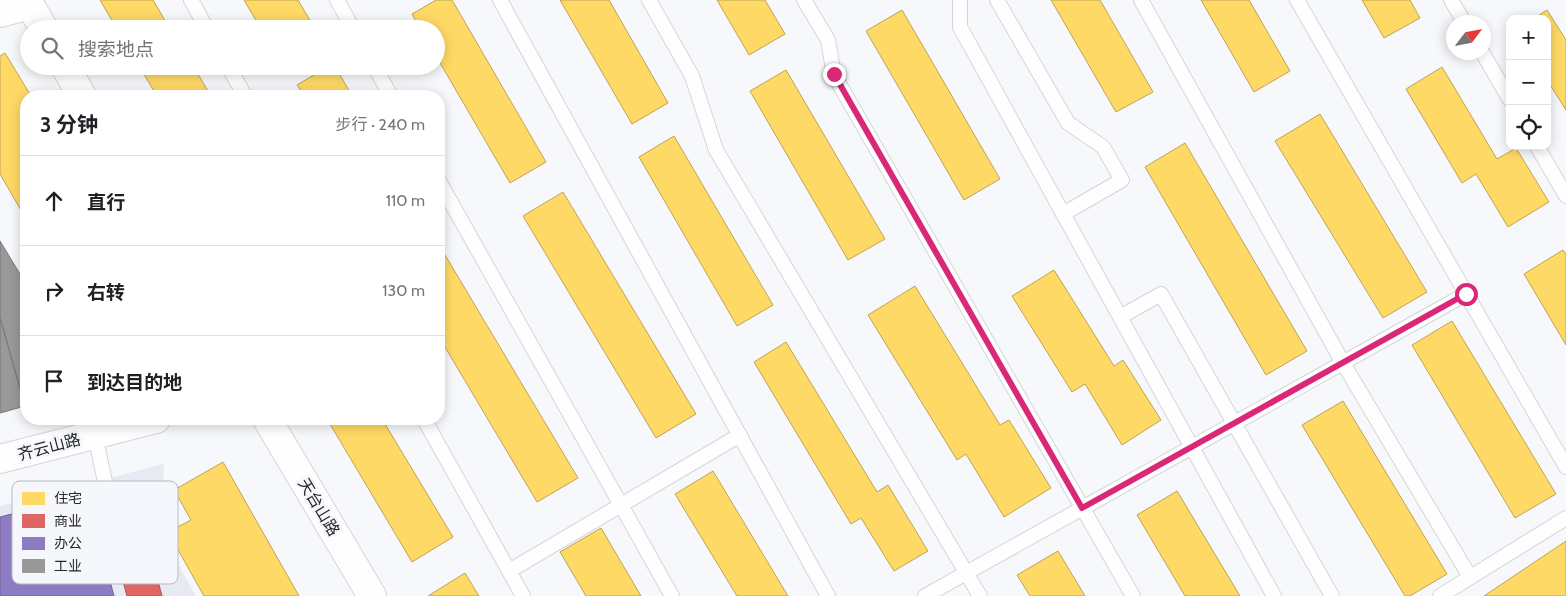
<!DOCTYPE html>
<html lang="zh">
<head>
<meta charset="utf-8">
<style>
	body { margin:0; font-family:Cabin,"Noto Sans SC",sans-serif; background:#f6f6f6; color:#202124 }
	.controls { position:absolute; right:15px; top:15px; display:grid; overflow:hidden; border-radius:10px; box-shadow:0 2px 12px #0003 }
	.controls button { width:45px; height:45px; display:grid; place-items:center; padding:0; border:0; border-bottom:1px solid #e0e0e0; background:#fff; color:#202124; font:25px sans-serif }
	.compass { position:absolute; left:1446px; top:15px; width:45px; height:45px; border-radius:50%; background:#fff; box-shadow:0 2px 12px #0003; rotate:58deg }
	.stop { position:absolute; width:15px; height:15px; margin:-11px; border:4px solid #db2777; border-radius:50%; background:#fff }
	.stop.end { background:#db2777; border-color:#fff; box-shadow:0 1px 5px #0008 }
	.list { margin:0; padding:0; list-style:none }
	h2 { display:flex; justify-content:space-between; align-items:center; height:65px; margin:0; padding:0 20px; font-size:21px }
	h2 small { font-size:16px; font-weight:400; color:#757577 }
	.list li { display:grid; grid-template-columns:32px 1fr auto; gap:15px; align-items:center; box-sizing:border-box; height:90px; padding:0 20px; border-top:1px solid #e0e0e0 }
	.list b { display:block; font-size:19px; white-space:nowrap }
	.list em { font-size:16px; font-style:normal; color:#757577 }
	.icon { flex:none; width:28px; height:28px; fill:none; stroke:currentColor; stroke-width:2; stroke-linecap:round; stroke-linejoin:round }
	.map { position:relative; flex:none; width:1566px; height:596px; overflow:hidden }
	.search { position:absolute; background:#fff; box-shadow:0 2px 12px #0003; left:20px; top:20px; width:425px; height:55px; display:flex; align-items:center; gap:12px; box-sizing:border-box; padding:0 18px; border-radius:28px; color:#757577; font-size:19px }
	.panel { position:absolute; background:#fff; box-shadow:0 2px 12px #0003; left:20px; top:90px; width:425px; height:335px; border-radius:20px }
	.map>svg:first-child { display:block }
	.built { fill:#e6eaf2 }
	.homes { fill:#ffd966; stroke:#bea454 }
	.shops { fill:#e06666; stroke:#a85354 }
	.offices { fill:#8e7cc3; stroke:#6f6395 }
	.industry { fill:#999; stroke:#777778 }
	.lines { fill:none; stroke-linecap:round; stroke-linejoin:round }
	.lane-casing { stroke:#d4d5d8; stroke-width:16 }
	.street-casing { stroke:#d4d5d8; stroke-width:30 }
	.secondary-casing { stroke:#d4d5d8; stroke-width:30 }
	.lane { stroke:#fefefe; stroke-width:14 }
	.street { stroke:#fefefe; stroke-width:28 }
	.secondary { stroke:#fefefe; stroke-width:28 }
	.route { stroke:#db2777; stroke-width:6 }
	.labels { text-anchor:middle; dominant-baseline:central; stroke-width:5; stroke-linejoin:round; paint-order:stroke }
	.street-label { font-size:16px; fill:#27282a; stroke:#f5f7fc }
	.key { fill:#f5f7fc; stroke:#b7b9bd; stroke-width:1 }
	.key-label { font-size:14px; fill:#27282a }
</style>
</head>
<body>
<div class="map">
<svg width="1566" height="596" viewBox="0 0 1566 596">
	<rect width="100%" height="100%" fill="#f6f8fb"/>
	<polygon class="built" points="164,464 162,536 196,596 0,596 0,506"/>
	<g class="homes">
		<polygon points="100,0 153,0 170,29 117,29"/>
		<polygon points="244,0 298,0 315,29 261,29"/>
		<polygon points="436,0 452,0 546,162 510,183 436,56 436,29 420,29 412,14"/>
		<polygon points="560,0 609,0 668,103 632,124"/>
		<polygon points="717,0 765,0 785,34 749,55"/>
		<polygon points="1051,0 1100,0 1153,92 1116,112"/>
		<polygon points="1201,0 1249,0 1290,71 1254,92"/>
		<polygon points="1362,0 1410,0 1420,18 1384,38"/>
		<polygon points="902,10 1000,179 964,200 866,31"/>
		<polygon points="1547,10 1566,40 1566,110 1547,80 1547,19 1533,19"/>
		<polygon points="5,53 31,96 26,96 26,219 0,174 0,56"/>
		<polygon points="139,66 193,66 211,96 157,96"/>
		<polygon points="329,66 335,66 352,96 304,96 297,85"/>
		<polygon points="1442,67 1497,159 1516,148 1549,202 1508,227 1476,174 1462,183 1406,89"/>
		<polygon points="786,70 885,239 848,260 750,91"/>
		<polygon points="1320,114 1427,292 1383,318 1275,141"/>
		<polygon points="674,136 773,305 737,326 639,157"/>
		<polygon points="1185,143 1307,351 1266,375 1145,167"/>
		<polygon points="563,192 696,414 656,438 523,216"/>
		<polygon points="1563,250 1566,254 1566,345 1524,274"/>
		<polygon points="445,255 578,478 537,502 439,337 439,259"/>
		<polygon points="1054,270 1114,366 1123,360 1161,420 1122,445 1085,384 1072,392 1012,296"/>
		<polygon points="915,286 1000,425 1009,420 1051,488 1004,517 966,454 957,460 868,315"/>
		<polygon points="1452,321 1556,494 1515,518 1412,345"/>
		<polygon points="786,342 877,492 888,485 928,551 894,571 861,518 851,524 754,362"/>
		<polygon points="1343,401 1447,574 1410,596 1405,596 1302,425"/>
		<polygon points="327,419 382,419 453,537 412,562"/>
		<polygon points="223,462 299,596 204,596 168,532 191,520 174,490"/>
		<polygon points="713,471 788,596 737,596 675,494"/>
		<polygon points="1177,491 1240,596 1185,596 1137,515"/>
		<polygon points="601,528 641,596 586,596 560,552"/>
		<polygon points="1566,541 1566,596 1484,596"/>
		<polygon points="1058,551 1085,596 1030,596 1017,575"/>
		<polygon points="465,573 479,596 428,596"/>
	</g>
	<polygon class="shops" points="133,486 162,596 127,596 100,495"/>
	<polygon class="offices" points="87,494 114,596 0,596 0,517"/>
	<g class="industry">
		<polygon points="0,241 26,284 25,406 0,318"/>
		<polygon points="0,318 25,406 0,413"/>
	</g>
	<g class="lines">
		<g class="lane-casing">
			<g id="lane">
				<polyline points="191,0 207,29"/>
				<polyline points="337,0 353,29"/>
				<polyline points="500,0 828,596"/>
				<polyline points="649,0 692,76 716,150 980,596"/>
				<polyline points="804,0 828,40 834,75 1133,596"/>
				<polyline points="960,0 960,27 1274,596"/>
				<polyline points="997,0 1068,123 1103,147 1122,180 1063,214"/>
				<polyline points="1141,0 1343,363 1470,577"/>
				<polyline points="1297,0 1566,467"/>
				<polyline points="1451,0 1464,22"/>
				<polyline points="1482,52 1510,100"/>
				<polyline points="228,66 245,96"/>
				<polyline points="374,66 391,96"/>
				<polyline points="1537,146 1566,196"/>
				<polyline points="439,181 672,596"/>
				<polyline points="1120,317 1161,294 1332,596"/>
				<polyline points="424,419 523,596"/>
				<polyline points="95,435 105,482"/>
				<polyline points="509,571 740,435"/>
				<polyline points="925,596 1466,294"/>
				<polyline points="1440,596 1566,518"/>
			</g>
		</g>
		<g class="street-casing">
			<g id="street">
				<polyline points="0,13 30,5"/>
				<polyline points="0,459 156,419"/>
			</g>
		</g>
		<g class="secondary-casing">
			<g id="secondary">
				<polyline points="27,0 44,29"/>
				<polyline points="65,66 82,96"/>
				<polyline points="267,419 372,596"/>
			</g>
		</g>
		<use href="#lane" class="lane"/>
		<use href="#street" class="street"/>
		<use href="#secondary" class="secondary"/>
	</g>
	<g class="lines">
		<polyline class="route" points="834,74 1082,508 1466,294"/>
	</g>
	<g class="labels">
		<g class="street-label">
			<text transform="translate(49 447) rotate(-15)">齐云山路</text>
			<text transform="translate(319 507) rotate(59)">天台山路</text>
		</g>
	</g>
	<rect x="12" y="481" width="166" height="103" rx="8" class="key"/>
	<rect x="22" y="492" width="23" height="13" fill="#ffd966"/>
	<rect x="22" y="514" width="23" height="14" fill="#e06666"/>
	<rect x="22" y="537" width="23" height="13" fill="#8e7cc3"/>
	<rect x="22" y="559" width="23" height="14" fill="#999"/>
	<g class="key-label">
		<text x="54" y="503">住宅</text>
		<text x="54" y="526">商业</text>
		<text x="54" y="548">办公</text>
		<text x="54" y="571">工业</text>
	</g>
</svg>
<div class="controls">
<button>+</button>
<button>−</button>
<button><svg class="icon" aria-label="locate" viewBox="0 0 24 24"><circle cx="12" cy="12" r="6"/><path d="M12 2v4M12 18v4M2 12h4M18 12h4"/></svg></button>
</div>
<svg class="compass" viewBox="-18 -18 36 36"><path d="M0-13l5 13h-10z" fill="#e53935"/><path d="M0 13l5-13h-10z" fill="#757577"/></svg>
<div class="stop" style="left:1466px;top:294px"></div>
<div class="stop end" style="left:834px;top:74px"></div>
<div class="search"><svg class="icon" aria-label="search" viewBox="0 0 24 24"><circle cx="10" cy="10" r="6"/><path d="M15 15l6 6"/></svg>搜索地点</div>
<section class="panel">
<h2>3 分钟<small>步行 · 240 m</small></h2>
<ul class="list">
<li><svg class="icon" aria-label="ahead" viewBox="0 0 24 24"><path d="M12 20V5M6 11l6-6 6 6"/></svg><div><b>直行</b></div><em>110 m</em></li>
<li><svg class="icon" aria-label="right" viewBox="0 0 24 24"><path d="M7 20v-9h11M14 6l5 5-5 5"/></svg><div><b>右转</b></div><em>130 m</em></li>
<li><svg class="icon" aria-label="arrive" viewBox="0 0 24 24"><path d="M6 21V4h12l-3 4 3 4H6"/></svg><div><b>到达目的地</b></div></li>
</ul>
</section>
</div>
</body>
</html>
